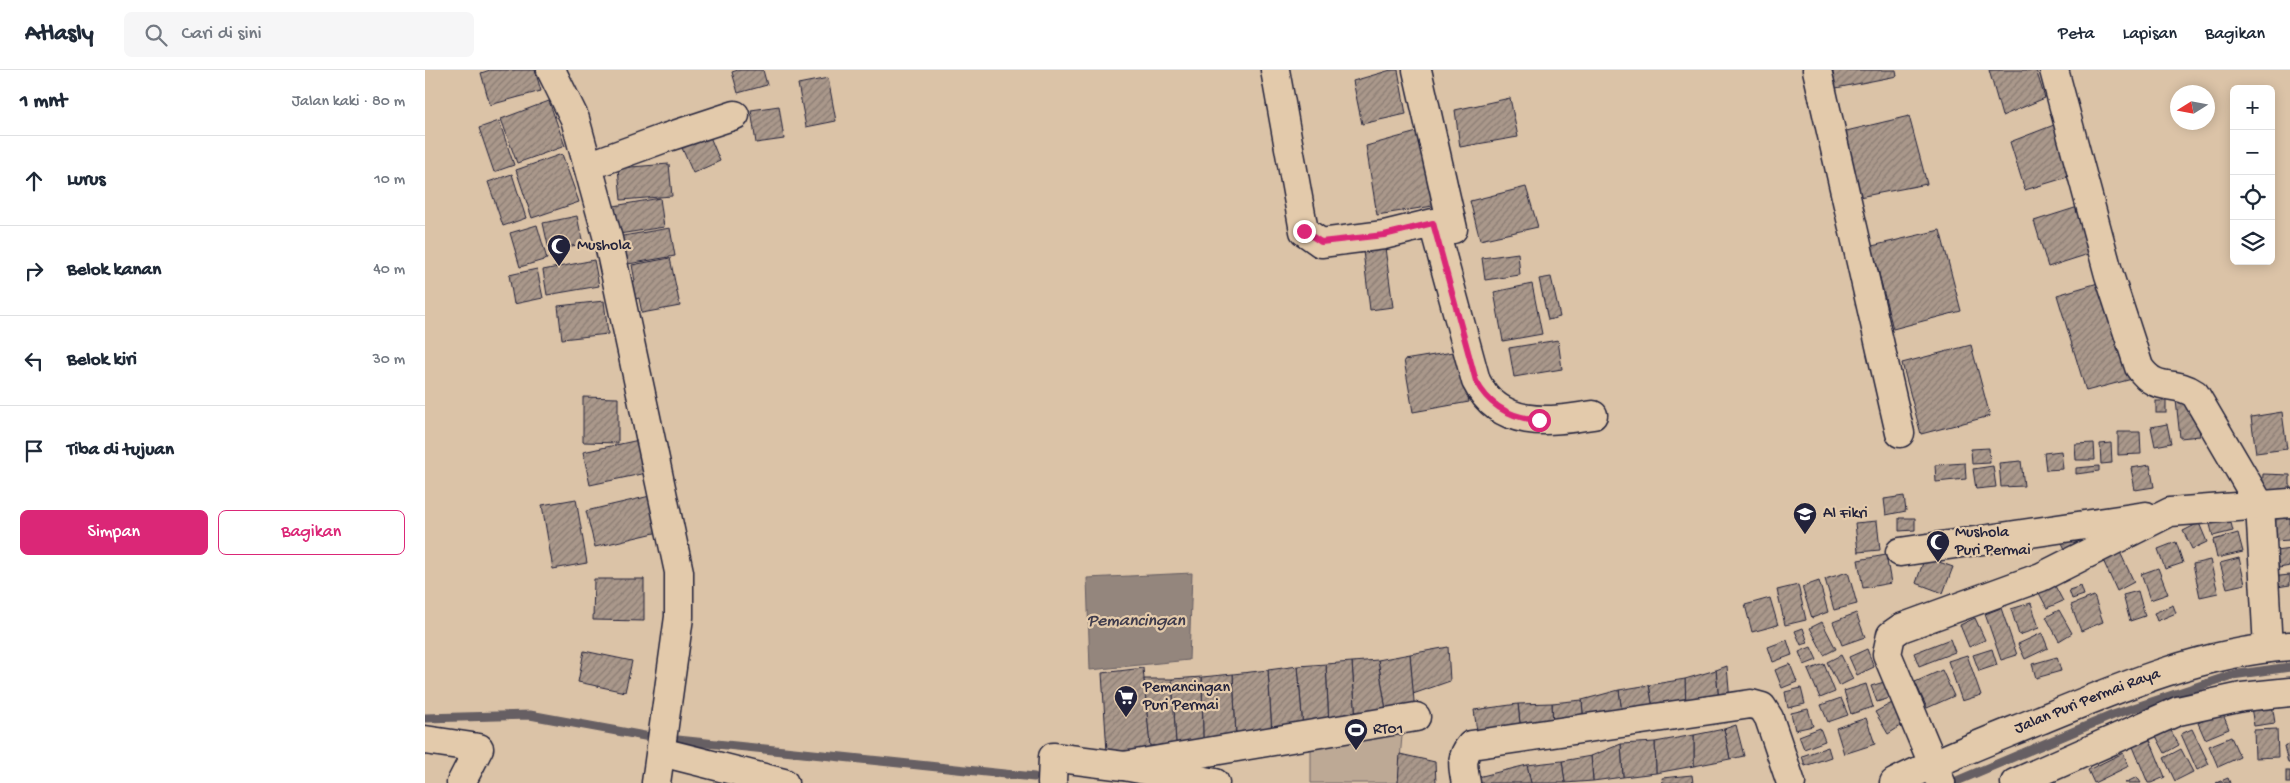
<!DOCTYPE html>
<html lang="id">
<head>
<meta charset="utf-8">
<style>
	body { margin:0; font-family:"Gochi Hand",sans-serif; background:#f6f6f7; color:#1f2937 }
	.controls { position:absolute; right:15px; top:15px; display:grid; overflow:hidden; border-radius:8px; box-shadow:0 2px 12px #0003 }
	.controls button { width:45px; height:45px; display:grid; place-items:center; padding:0; border:0; border-bottom:1px solid #e0e1e3; background:#fff; color:#1f2937; font:25px sans-serif }
	.compass { position:absolute; left:1745px; top:15px; width:45px; height:45px; border-radius:50%; background:#fff; box-shadow:0 2px 12px #0003; rotate:259deg }
	.stop { position:absolute; width:15px; height:15px; margin:-11px; border:4px solid #db2777; border-radius:50%; background:#fff }
	.stop.end { background:#db2777; border-color:#fff; box-shadow:0 1px 5px #0008 }
	.list { margin:0; padding:0; list-style:none }
	h2 { display:flex; justify-content:space-between; align-items:center; height:65px; margin:0; padding:0 20px; font-size:21px }
	h2 small { font-size:16px; font-weight:400; color:#747a83 }
	.list li { display:grid; grid-template-columns:32px 1fr auto; gap:15px; align-items:center; box-sizing:border-box; height:90px; padding:0 20px; border-top:1px solid #e0e1e3 }
	.list b { display:block; font-size:19px; white-space:nowrap }
	.list em { font-size:16px; font-style:normal; color:#747a83 }
	.actions { display:flex; gap:10px; padding:15px 20px }
	.actions a { flex:1; padding:11px 0; border:1px solid #db2777; border-radius:8px; text-align:center; font-size:18px; color:#db2777 }
	.actions .main { background:#db2777; color:#fff }
	.icon { flex:none; width:28px; height:28px; fill:none; stroke:currentColor; stroke-width:2; stroke-linecap:round; stroke-linejoin:round }
	.map { position:relative; flex:none; width:1865px; height:713px; overflow:hidden }
	header { display:flex; align-items:center; gap:30px; box-sizing:border-box; height:70px; padding:0 25px; background:#fff; border-bottom:1px solid #e0e1e3 }
	header strong { font-size:24px }
	nav { display:flex; gap:28px; margin-inline-start:auto; font-size:18px }
	.search { width:350px; height:45px; background:#f6f6f7; display:flex; align-items:center; gap:12px; box-sizing:border-box; padding:0 18px; border-radius:8px; color:#747a83; font-size:19px }
	main { display:flex }
	aside { flex:1; background:#fff }
	.map>svg:first-child { display:block }
	.garden { fill:#bda995; stroke:#706668 }
	.water { fill:#94867d; stroke:#665e63 }
	.lines { fill:none; stroke-linecap:round; stroke-linejoin:round }
	.stream { stroke:#665e63; stroke-width:9 }
	.building { fill:url(#building-hatch); stroke:#22223b }
	.minor-casing { stroke:#22223b; stroke-width:31 }
	.minor { stroke:#e3caab; stroke-width:28 }
	.route { stroke:#db2777; stroke-width:6 }
	.labels { text-anchor:middle; dominant-baseline:central; stroke-width:4.5; stroke-linejoin:round; paint-order:stroke }
	.poi-label { font-size:16px; fill:#22223b; stroke:#e3caab; text-anchor:start }
	.street-label { font-size:16px; fill:#22223b; stroke:#e3caab }
	.water-label { font-size:18px; font-style:italic; fill:#3e3b4c; stroke:#e3caab }
</style>
</head>
<body>
<header>
<strong>Atlasly</strong>
<div class="search"><svg class="icon" aria-label="search" viewBox="0 0 24 24"><circle cx="10" cy="10" r="6"/><path d="M15 15l6 6"/></svg>Cari di sini</div>
<nav><a>Peta</a><a>Lapisan</a><a>Bagikan</a></nav>
</header>
<main>
<aside>
<h2>1 mnt<small>Jalan kaki · 80 m</small></h2>
<ul class="list">
<li><svg class="icon" aria-label="ahead" viewBox="0 0 24 24"><path d="M12 20V5M6 11l6-6 6 6"/></svg><div><b>Lurus</b></div><em>10 m</em></li>
<li><svg class="icon" aria-label="right" viewBox="0 0 24 24"><path d="M7 20v-9h11M14 6l5 5-5 5"/></svg><div><b>Belok kanan</b></div><em>40 m</em></li>
<li><svg class="icon" aria-label="left" viewBox="0 0 24 24"><path d="M17 20v-9H6M10 6l-5 5 5 5"/></svg><div><b>Belok kiri</b></div><em>30 m</em></li>
<li><svg class="icon" aria-label="arrive" viewBox="0 0 24 24"><path d="M6 21V4h12l-3 4 3 4H6"/></svg><div><b>Tiba di tujuan</b></div></li>
</ul>
<div class="actions"><a class="main">Simpan</a><a>Bagikan</a></div>
</aside>
<div class="map">
<svg width="1865" height="713" viewBox="0 0 1865 713">
	<defs>
		<pattern id="building-hatch" width="6" height="6" patternUnits="userSpaceOnUse" patternTransform="scale(1.25)"><rect width="6" height="6" fill="#aa988b"/><path d="M-1 1l2-2M0 6l6-6M5 7l2-2" fill="none" stroke="#8a7c73"/></pattern>
	</defs>
	<rect width="100%" height="100%" fill="#dbc3a7"/>
	<filter id="ink" filterUnits="userSpaceOnUse"><feTurbulence type="fractalNoise" baseFrequency=".02" numOctaves="2"/><feDisplacementMap in="SourceGraphic" scale="10" xChannelSelector="R" yChannelSelector="G"/><feConvolveMatrix kernelMatrix="1 2 1 2 8 2 1 2 1" color-interpolation-filters="sRGB"/></filter>
	<g filter="url(#ink)">
		<polygon class="garden" points="978,654 973,713 886,713 886,676"/>
		<polygon class="water" points="767,503 764,590 665,600 662,508"/>
		<g class="lines">
			<g class="stream">
				<polyline points="0,648 105,645 225,667"/>
				<polyline points="243,669 609,707"/>
				<polyline points="1527,713 1688,645 1807,605 1865,597"/>
			</g>
		</g>
		<g class="building">
			<polygon points="65,0 110,0 116,21 65,35 56,3"/>
			<polygon points="313,0 338,0 342,15 313,23 307,2"/>
			<polygon points="966,0 973,0 981,44 937,54 928,11"/>
			<polygon points="1401,0 1471,0 1472,6 1406,19"/>
			<polygon points="1564,0 1611,0 1620,28 1577,46"/>
			<polygon points="403,8 411,51 381,57 373,14"/>
			<polygon points="1085,28 1093,67 1035,77 1030,40"/>
			<polygon points="124,31 140,76 92,93 76,49"/>
			<polygon points="354,36 359,69 331,73 326,40"/>
			<polygon points="1484,46 1502,114 1434,127 1417,62"/>
			<polygon points="74,51 89,95 69,102 54,58"/>
			<polygon points="1629,55 1646,106 1600,120 1585,72"/>
			<polygon points="281,57 295,91 268,103 253,69"/>
			<polygon points="992,62 1008,136 952,145 941,76"/>
			<polygon points="137,84 154,132 107,148 91,100"/>
			<polygon points="244,94 247,126 196,130 193,98"/>
			<polygon points="87,104 101,148 78,156 63,112"/>
			<polygon points="1101,117 1113,157 1055,170 1045,131"/>
			<polygon points="235,128 239,157 194,164 189,136"/>
			<polygon points="1656,136 1670,182 1623,197 1609,151"/>
			<polygon points="152,146 158,174 124,180 118,153"/>
			<polygon points="112,155 122,189 95,197 85,163"/>
			<polygon points="245,158 250,186 197,195 192,167"/>
			<polygon points="1515,160 1536,241 1468,259 1447,176"/>
			<polygon points="960,178 968,237 945,240 938,181"/>
			<polygon points="1093,183 1095,205 1060,210 1057,188"/>
			<polygon points="245,188 255,236 217,243 214,228 207,230 204,212 210,211 207,195"/>
			<polygon points="169,190 174,216 122,225 118,200"/>
			<polygon points="112,199 118,228 89,234 84,205"/>
			<polygon points="1126,207 1135,247 1123,250 1114,209"/>
			<polygon points="1680,211 1711,308 1661,321 1632,225"/>
			<polygon points="1107,214 1117,264 1078,271 1069,222"/>
			<polygon points="179,231 183,264 137,269 133,236"/>
			<polygon points="1133,270 1137,299 1089,307 1084,278"/>
			<polygon points="1546,275 1565,346 1496,364 1477,293"/>
			<polygon points="1034,281 1044,332 988,342 979,290"/>
			<polygon points="158,327 193,328 193,373 158,372"/>
			<polygon points="1770,328 1775,366 1755,368 1751,330"/>
			<rect x="1731" y="331" width="10" height="12"/>
			<polygon points="1857,342 1862,379 1831,383 1826,347"/>
			<polygon points="1742,354 1746,373 1730,376 1726,357"/>
			<polygon points="1693,362 1715,362 1716,384 1693,385"/>
			<polygon points="214,370 221,403 165,415 158,382"/>
			<polygon points="1669,373 1670,390 1651,390 1650,374"/>
			<polygon points="1686,373 1687,393 1676,394 1675,374"/>
			<polygon points="1564,378 1565,393 1547,394 1546,379"/>
			<polygon points="1636,381 1638,399 1621,400 1619,383"/>
			<polygon points="1596,391 1599,416 1576,417 1574,393"/>
			<polygon points="1540,393 1541,409 1511,412 1510,395"/>
			<polygon points="1725,395 1729,417 1710,420 1706,398"/>
			<polygon points="1568,396 1571,417 1551,419 1548,399"/>
			<polygon points="1674,396 1674,401 1651,404 1651,398"/>
			<polygon points="1838,404 1865,405 1865,424 1837,423"/>
			<polygon points="225,426 234,462 170,477 161,441"/>
			<polygon points="1479,426 1481,441 1461,445 1459,429"/>
			<polygon points="151,429 162,493 128,499 117,435"/>
			<polygon points="1803,441 1808,461 1788,466 1783,447"/>
			<polygon points="1865,447 1865,470 1849,471 1847,448"/>
			<polygon points="1474,448 1490,448 1490,460 1474,461"/>
			<polygon points="1452,451 1455,480 1433,482 1430,453"/>
			<polygon points="1774,453 1782,472 1767,479 1758,461"/>
			<polygon points="1653,463 1660,479 1644,487 1636,471"/>
			<polygon points="1813,463 1818,482 1792,488 1788,470"/>
			<polygon points="1751,472 1758,493 1740,499 1733,479"/>
			<polygon points="1865,479 1865,496 1854,498 1851,481"/>
			<polygon points="1694,480 1709,512 1692,521 1677,488"/>
			<polygon points="1461,485 1466,513 1438,518 1433,490"/>
			<polygon points="1500,487 1528,497 1518,523 1491,513"/>
			<polygon points="1814,488 1820,514 1802,518 1795,493"/>
			<polygon points="1785,490 1793,523 1775,527 1768,494"/>
			<polygon points="1733,498 1743,524 1725,530 1716,504"/>
			<polygon points="1423,502 1432,534 1409,540 1400,509"/>
			<polygon points="1865,505 1865,515 1846,518 1845,507"/>
			<polygon points="169,509 219,509 219,551 168,550"/>
			<polygon points="1394,511 1403,542 1387,548 1377,517"/>
			<polygon points="1373,515 1381,550 1360,555 1352,520"/>
			<polygon points="1630,516 1638,531 1622,538 1614,523"/>
			<polygon points="1656,516 1659,525 1647,529 1644,520"/>
			<polygon points="1713,521 1720,546 1705,551 1698,525"/>
			<polygon points="1669,526 1678,552 1656,561 1646,535"/>
			<polygon points="1345,528 1353,555 1327,562 1320,535"/>
			<polygon points="1606,533 1614,558 1594,565 1586,539"/>
			<polygon points="1748,535 1751,543 1732,551 1729,543"/>
			<polygon points="1576,538 1592,585 1576,590 1560,544"/>
			<polygon points="1634,540 1647,563 1634,571 1621,547"/>
			<polygon points="1431,543 1440,567 1417,575 1408,552"/>
			<polygon points="1550,548 1560,570 1544,577 1535,555"/>
			<polygon points="1397,552 1411,579 1399,585 1385,558"/>
			<polygon points="1378,558 1383,573 1376,575 1370,561"/>
			<polygon points="1617,563 1623,578 1600,589 1593,574"/>
			<polygon points="1525,569 1530,582 1494,596 1489,583"/>
			<polygon points="1362,570 1367,585 1348,592 1343,577"/>
			<polygon points="1023,577 1025,611 988,624 985,584"/>
			<polygon points="1386,577 1392,590 1379,595 1374,582"/>
			<polygon points="1442,579 1449,597 1432,605 1424,587"/>
			<polygon points="1567,579 1572,595 1554,601 1548,585"/>
			<polygon points="159,581 207,591 200,622 153,612"/>
			<polygon points="985,584 990,643 962,647 953,590"/>
			<polygon points="1416,585 1428,609 1414,616 1402,592"/>
			<polygon points="1542,585 1556,625 1537,631 1523,591"/>
			<polygon points="1632,587 1636,601 1611,608 1607,594"/>
			<polygon points="953,590 962,647 931,652 927,592"/>
			<polygon points="927,592 931,652 904,657 901,594"/>
			<polygon points="901,594 904,657 878,660 873,596"/>
			<polygon points="1365,594 1372,612 1357,618 1350,600"/>
			<polygon points="1399,594 1410,622 1395,628 1383,600"/>
			<polygon points="873,596 878,660 847,664 843,600"/>
			<polygon points="1302,596 1305,632 1294,633 1291,600"/>
			<polygon points="718,598 726,684 682,682 677,603"/>
			<polygon points="843,600 847,664 811,667 808,604"/>
			<polygon points="1291,600 1294,633 1261,639 1260,609"/>
			<polygon points="1517,600 1529,626 1502,638 1490,612"/>
			<polygon points="808,604 811,667 778,671 777,607"/>
			<polygon points="777,607 778,671 751,674 747,609"/>
			<polygon points="719,609 747,609 751,674 725,676"/>
			<polygon points="1260,609 1261,639 1229,645 1224,615"/>
			<polygon points="1459,612 1465,628 1452,632 1446,616"/>
			<polygon points="1441,614 1448,637 1426,644 1419,621"/>
			<polygon points="1224,615 1229,645 1198,651 1194,620"/>
			<polygon points="1376,618 1380,634 1363,638 1360,622"/>
			<polygon points="1194,620 1198,651 1159,657 1157,630"/>
			<polygon points="1416,628 1423,645 1403,652 1396,635"/>
			<polygon points="1157,630 1159,657 1128,661 1127,633"/>
			<polygon points="1127,633 1128,661 1096,663 1093,634"/>
			<polygon points="1467,633 1479,654 1463,664 1450,642"/>
			<polygon points="1093,634 1096,663 1053,669 1049,640"/>
			<polygon points="1847,634 1850,653 1829,656 1826,637"/>
			<polygon points="1383,639 1388,656 1370,660 1366,643"/>
			<polygon points="1797,642 1804,659 1780,669 1773,653"/>
			<polygon points="1441,648 1450,674 1419,684 1411,658"/>
			<polygon points="1311,655 1319,686 1305,689 1299,659"/>
			<polygon points="1395,658 1400,671 1379,679 1374,666"/>
			<polygon points="1299,659 1305,689 1269,696 1269,665"/>
			<polygon points="1745,659 1754,675 1740,683 1731,666"/>
			<polygon points="1767,659 1784,694 1772,700 1756,664"/>
			<polygon points="1852,659 1853,687 1830,688 1829,660"/>
			<polygon points="1721,660 1740,707 1726,713 1723,713 1704,667"/>
			<polygon points="1269,665 1269,696 1231,703 1230,672"/>
			<polygon points="1806,667 1815,687 1793,697 1784,676"/>
			<polygon points="1230,672 1231,703 1198,707 1196,674"/>
			<polygon points="1196,674 1198,707 1168,711 1166,686"/>
			<polygon points="1865,674 1865,693 1863,693 1859,676"/>
			<polygon points="1403,677 1406,687 1380,696 1377,686"/>
			<polygon points="1756,679 1768,702 1750,711 1739,688"/>
			<polygon points="1698,683 1704,696 1669,713 1663,700"/>
			<polygon points="975,684 1010,692 1011,713 973,713"/>
			<polygon points="1166,686 1168,711 1140,713 1137,691"/>
			<polygon points="1137,691 1140,713 1106,713 1102,695"/>
			<polygon points="1102,695 1106,713 1054,713 1053,707"/>
			<rect x="1861" y="701" width="4" height="12"/>
			<polygon points="1267,705 1268,713 1238,713 1237,708"/>
			<polygon points="1712,707 1716,713 1700,713"/>
			<polygon points="1803,708 1805,713 1791,713"/>
		</g>
		<g class="lines">
			<g class="minor-casing">
				<g id="minor">
					<polyline points="126,0 150,49 183,169 254,502 254,547 231,713"/>
					<path d="M850 0 879 161 896 173 959 165 1008 153 1051 311C1075 359 1123 352 1168 345"/>
					<polyline points="992,0 1028,159"/>
					<polyline points="1392,0 1475,363"/>
					<path d="M1629 0 1684 205 1714 297C1732 324 1749 309 1770 324L1835 435 1843 578"/>
					<polyline points="163,96 237,69 310,45"/>
					<polyline points="1475,482 1721,446"/>
					<polyline points="0,670 54,678 36,713"/>
					<polyline points="236,682 359,713"/>
					<polyline points="699,696 991,647"/>
					<polyline points="627,713 628,687 699,696 790,713"/>
					<path d="M1041 713C1038 698 1035 687 1046 675L1326 634 1337 637 1344 648 1366 713"/>
					<path id="s1" d="M1469 713C1516 689 1566 670 1615 650 1695 617 1778 582 1865 576"/>
					<polyline points="1516,713 1462,584 1466,565 1476,558 1616,507 1745,442 1865,433"/>
					<polyline points="1590,713 1753,641 1817,627 1865,622"/>
				</g>
			</g>
			<use href="#minor" class="minor"/>
		</g>
	</g>
	<g class="lines" filter="url(#ink)">
		<path class="route" d="M879 161 896 172 959 165 1008 153 1051 311C1064 336 1086 348 1114 350"/>
	</g>
	<defs>
		<g id="mosque-pin" transform="scale(1.25)"><path d="M0 17L-7.5 6A9.5 9.5 0 1 1 7.5 6Z" fill="#22223b" stroke="#e3caab"/><path d="M3.5-4.9A6 6 0 1 0 3.5 4.9A5 5 0 1 1 3.5-4.9Z" fill="#fff"/></g>
		<g id="school-pin" transform="scale(1.25)"><path d="M0 17L-7.5 6A9.5 9.5 0 1 1 7.5 6Z" fill="#22223b" stroke="#e3caab"/><path d="M0-5L7-2L0 1L-7-2ZM-4 1L0 2.5L4 1V4Q0 6-4 4Z" fill="#fff"/></g>
		<g id="supermarket-pin" transform="scale(1.25)"><path d="M0 17L-7.5 6A9.5 9.5 0 1 1 7.5 6Z" fill="#22223b" stroke="#e3caab"/><path d="M-6-5.5h2.5l.6 2H6L4.5 2H-2.5L-4.4-4H-6ZM-1.5 3.2a1.3 1.3 0 1 0 .1 0ZM3 3.2a1.3 1.3 0 1 0 .1 0Z" fill="#fff"/></g>
		<g id="stadium-pin" transform="scale(1.25)"><path d="M0 17L-7.5 6A9.5 9.5 0 1 1 7.5 6Z" fill="#22223b" stroke="#e3caab"/><path d="M0-5a6.5 5 0 1 0 0 10a6.5 5 0 1 0 0-10ZM-3.5-1.8h7v3.6h-7Z" fill="#fff"/></g>
	</defs>
	<g fill-rule="evenodd">
		<use href="#mosque-pin" x="134" y="176"/>
		<use href="#school-pin" x="1380" y="444"/>
		<use href="#mosque-pin" x="1513" y="472"/>
		<use href="#supermarket-pin" x="701" y="627"/>
		<use href="#stadium-pin" x="931" y="660"/>
	</g>
	<g class="labels">
		<g class="poi-label">
			<text x="152" y="176">Mushola</text>
			<text x="1398" y="444">Al Fikri</text>
			<text x="1530" y="463">Mushola<tspan x="1530" dy="18">Puri Permai</tspan></text>
			<text x="718" y="618">Pemancingan<tspan x="718" dy="18">Puri Permai</tspan></text>
			<text x="948" y="660">RT01</text>
		</g>
		<g class="street-label">
			<text stroke="none"><textPath href="#s1" startOffset="210">Jalan Puri Permai Raya</textPath></text>
		</g>
		<g class="water-label">
			<text x="711" y="551">Pemancingan</text>
		</g>
	</g>
</svg>
<div class="controls">
<button>+</button>
<button>−</button>
<button><svg class="icon" aria-label="locate" viewBox="0 0 24 24"><circle cx="12" cy="12" r="6"/><path d="M12 2v4M12 18v4M2 12h4M18 12h4"/></svg></button>
<button><svg class="icon" aria-label="layers" viewBox="0 0 24 24"><path d="M12 4l9 5-9 5-9-5zM3 14l9 5 9-5"/></svg></button>
</div>
<svg class="compass" viewBox="-18 -18 36 36"><path d="M0-13l5 13h-10z" fill="#e53935"/><path d="M0 13l5-13h-10z" fill="#747a83"/></svg>
<div class="stop" style="left:1114px;top:350px"></div>
<div class="stop end" style="left:879px;top:161px"></div>
</div>
</main>
</body>
</html>
